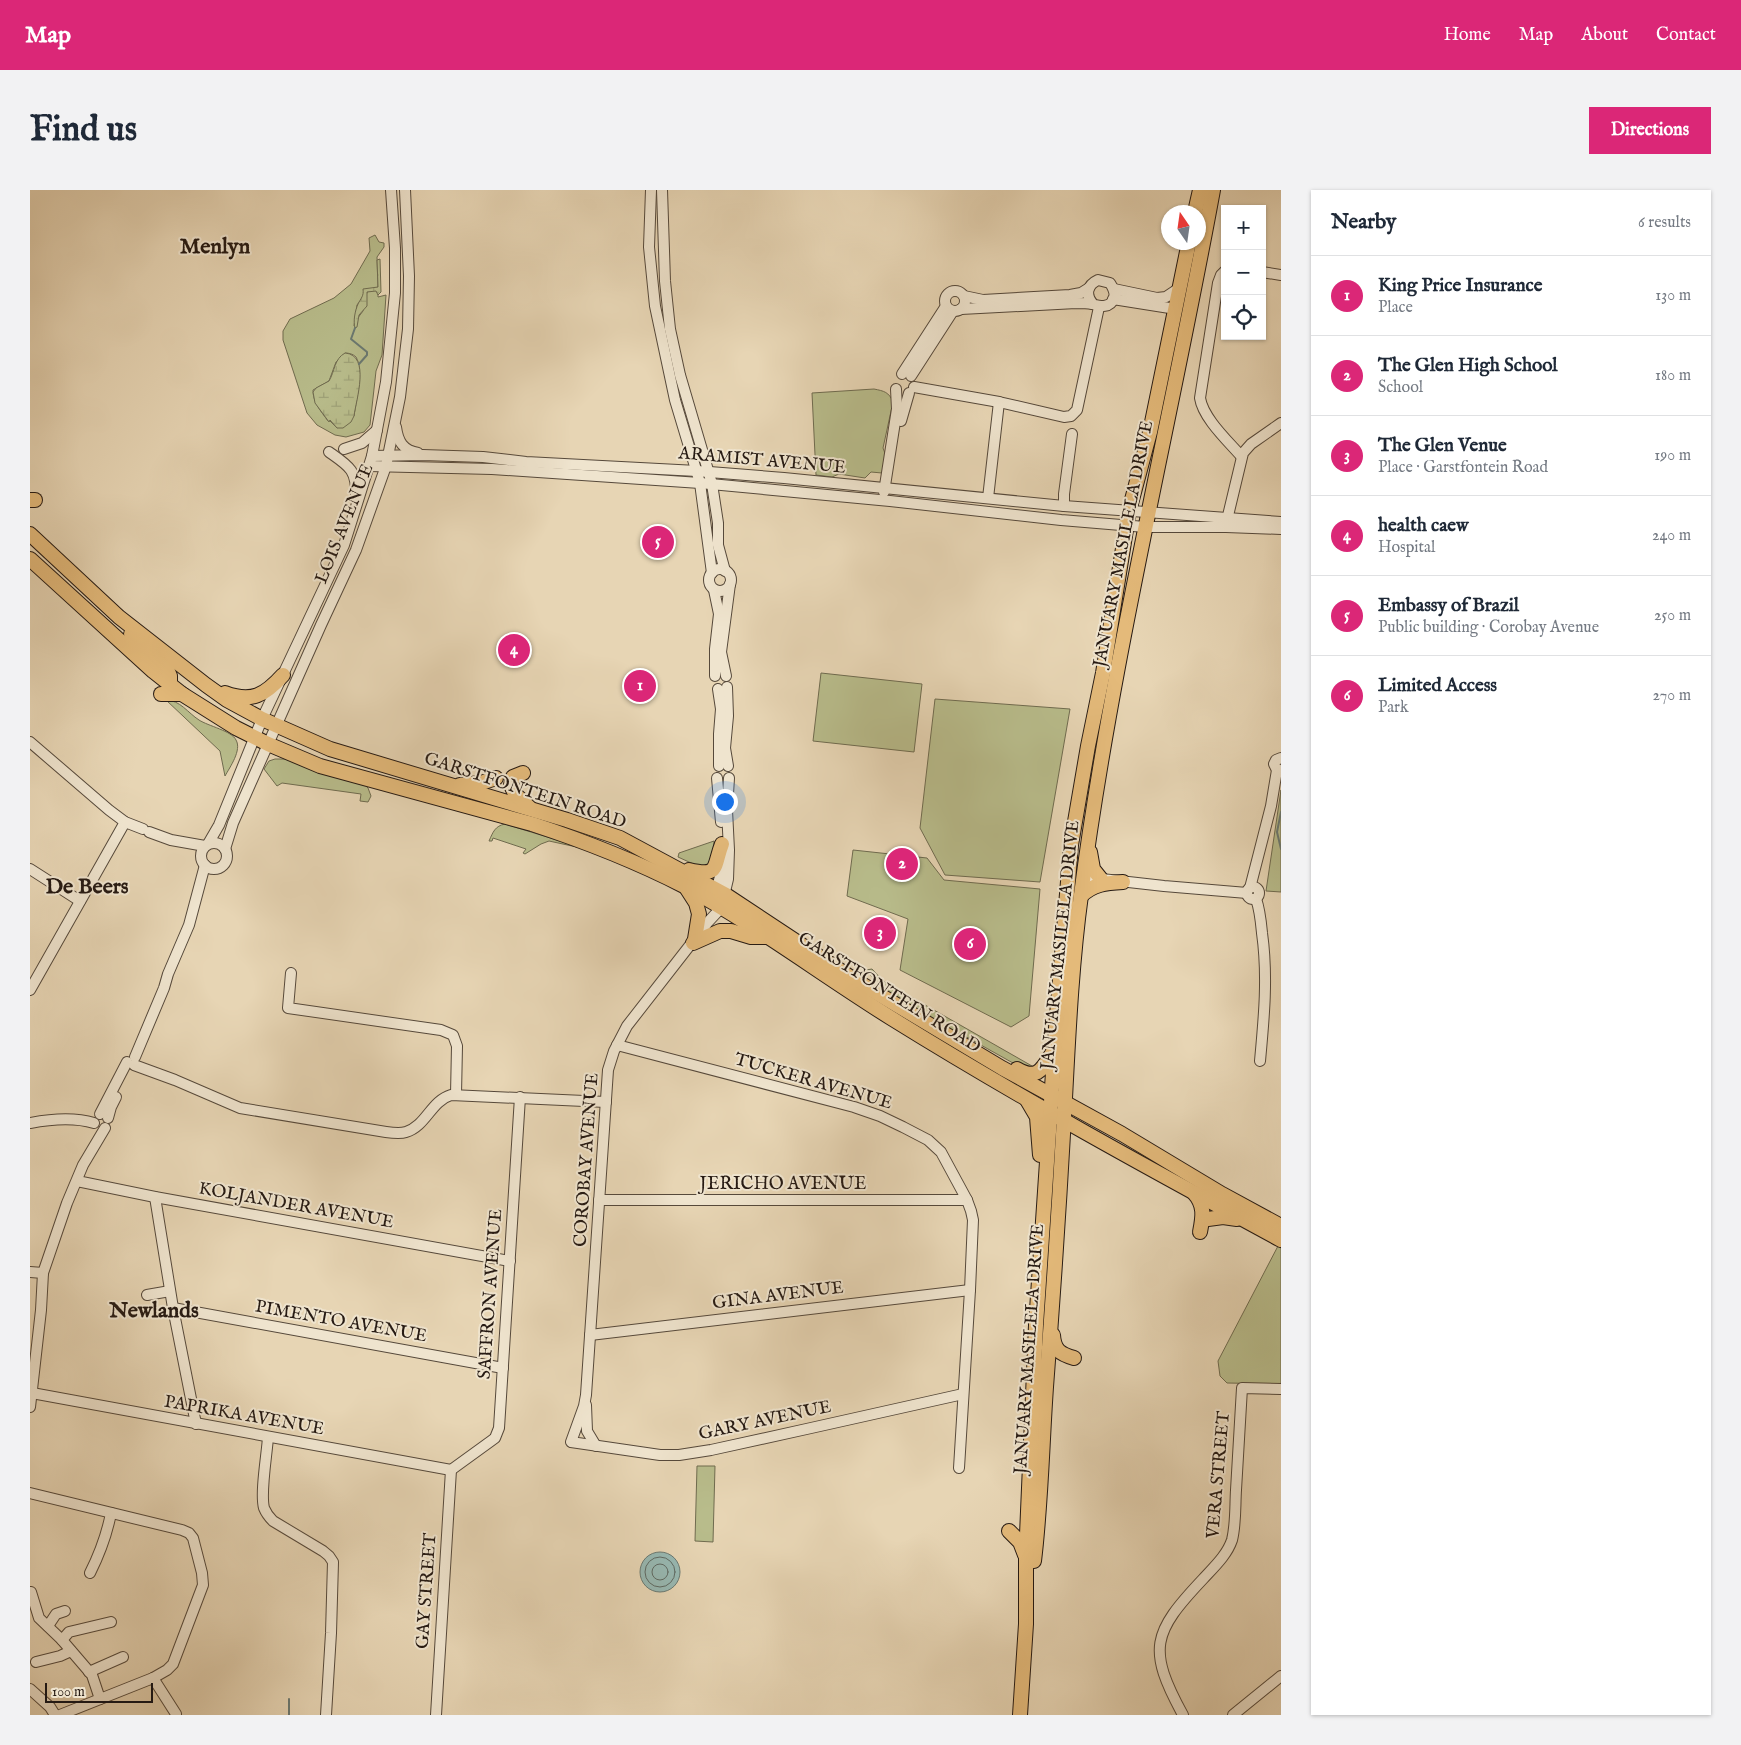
<!DOCTYPE html>
<html lang="en">
<head>
<meta charset="utf-8">
<style>
	body { margin:0; font-family:"IM FELL English",serif; background:#f2f2f3; color:#1f2937 }
	.controls { position:absolute; right:15px; top:15px; display:grid; overflow:hidden; border-radius:0px; box-shadow:0 1px 4px #0004 }
	.controls button { width:45px; height:45px; display:grid; place-items:center; padding:0; border:0; border-bottom:1px solid #e0e1e3; background:#fff; color:#1f2937; font:25px sans-serif }
	.compass { position:absolute; left:1131px; top:15px; width:45px; height:45px; border-radius:50%; background:#fff; box-shadow:0 1px 4px #0004; rotate:347deg }
	.scale { position:absolute; left:15px; bottom:12px; width:108px; box-sizing:border-box; padding-left:5px; border:2px solid #261a13; border-top:0; font-size:14px; line-height:18px; white-space:nowrap; color:#261a13; -webkit-text-stroke:4px #efe4ce; paint-order:stroke }
	.you { position:absolute; left:694px; top:611px; width:18px; height:18px; margin:-12px; border:4px solid #fff; border-radius:50%; background:#1a73e8; box-shadow:0 0 0 8px #1a73e833 }
	.badge { display:grid; place-items:center; width:32px; height:32px; border-radius:50%; background:#db2777; color:#fff; font-size:16px; font-weight:700 }
	.pin { position:absolute; translate:-50% -50%; border:2px solid #fff; box-shadow:0 1px 5px #0006 }
	.list { margin:0; padding:0; list-style:none }
	h2 { display:flex; justify-content:space-between; align-items:center; height:65px; margin:0; padding:0 20px; font-size:21px }
	h2 small { font-size:16px; font-weight:400; color:#747a83 }
	.list li { display:grid; grid-template-columns:32px 1fr auto; gap:15px; align-items:center; box-sizing:border-box; height:80px; padding:0 20px; border-top:1px solid #e0e1e3 }
	.list b { display:block; font-size:19px; white-space:nowrap }
	.list p { margin:0; font-size:16px; white-space:nowrap; color:#747a83 }
	.list em { font-size:16px; font-style:normal; color:#747a83 }
	.icon { flex:none; width:28px; height:28px; fill:none; stroke:currentColor; stroke-width:2; stroke-linecap:round; stroke-linejoin:round }
	.map { position:relative; flex:none; width:1251px; height:1525px; overflow:hidden; border-radius:0px }
	header { display:flex; align-items:center; gap:30px; box-sizing:border-box; height:70px; padding:0 25px; background:#db2777; color:#fff }
	header strong { font-size:24px }
	nav { display:flex; gap:28px; margin-inline-start:auto; font-size:18px }
	.intro { display:flex; align-items:center; justify-content:space-between; box-sizing:border-box; height:120px; padding:0 30px }
	h1 { margin:0; font-size:35px }
	.button { padding:12px 22px; border-radius:0px; background:#db2777; color:#fff; font-size:18px; font-weight:700 }
	main { display:flex; gap:30px; padding:0 30px }
	aside { flex:1; background:#fff; border-radius:0px; box-shadow:0 1px 4px #0004 }
	.map>svg:first-child { display:block }
	.green { fill:#b8bc8b; stroke:#6f6b4f; fill-rule:evenodd }
	.wetland { fill:url(#wetland-marsh); stroke:#6f6b4f }
	.water { fill:#97b8b2; stroke:#6a7972 }
	.lines { fill:none; stroke-linecap:round; stroke-linejoin:round }
	.shore { stroke:#5e6962; stroke-width:1 }
	.stream { stroke:#6a7972; stroke-width:2 }
	.minor-casing { stroke:#56493b; stroke-width:12 }
	.major-casing { stroke:#261a13; stroke-width:16 }
	.minor { stroke:#efe4ce; stroke-width:10 }
	.major { stroke:#e4ba7a; stroke-width:14 }
	.labels { text-anchor:middle; dominant-baseline:central; stroke-width:4; stroke-linejoin:round; paint-order:stroke }
	.street-label { font-size:18px; fill:#261a13; stroke:#efe4ce }
	.district-label { font-size:22px; font-weight:bold; fill:#261a13; stroke:#efe4ce }
</style>
</head>
<body>
<header>
<strong>Map</strong>
<nav><a>Home</a><a>Map</a><a>About</a><a>Contact</a></nav>
</header>
<div class="intro"><h1>Find us</h1><a class="button">Directions</a></div>
<main>
<div class="map">
<svg width="1251" height="1525" viewBox="0 0 1251 1525">
	<defs>
		<pattern id="wetland-marsh" width="20" height="14" patternUnits="userSpaceOnUse" patternTransform="scale(1.25)"><rect width="20" height="14" fill="#b8bc8b"/><path d="M1 5h8M5 5V1M11 12h8M15 12V8" fill="none" stroke="#9ea177"/></pattern>
	</defs>
	<rect width="100%" height="100%" fill="#e7d5b4"/>
	<filter id="stains"><feTurbulence type="fractalNoise" baseFrequency=".004" numOctaves="4"/><feColorMatrix values="0 0 0 0 .2 0 0 0 0 .09 0 0 0 0 .02 0 0 0 .5 -.17"/></filter>
	<radialGradient id="worn" r=".72"><stop offset=".6" stop-color="#630" stop-opacity="0"/><stop offset="1" stop-color="#630" stop-opacity=".3"/></radialGradient>
	<g class="green">
		<path d="M345 45 349 52 354 53V57L347 67 348 97 334 102V106L327 115 324 136 327 134V129L333 121 337 102 342 100 348 101V107L356 105 352 165 346 181 340 235 334 242 316 247 305 245 287 235 277 223 253 150V141L260 129 304 108 321 94 340 61 339 48ZM315 163C319 163 323 164 326 167 334 180 326 211 324 226L307 238 299 230 298 231C291 221 283 213 283 200L299 191 306 172Z"/>
		<path d="M844 199C854 201 859 202 863 212L853 258 856 266 852 283 841 282 835 288 809 284 802 287 786 285 782 203Z"/>
		<polygon points="791,483 892,494 884,562 783,551"/>
		<polygon points="905,509 1040,519 1010,692 915,685 890,638"/>
		<path d="M136 510C150 510 158 523 169 530 178 536 202 541 206 550 212 560 200 577 195 586L190 561Z"/>
		<polygon points="245,569 255,569 334,594 338,598 341,606 338,612 330,611 331,604 252,593 247,596 234,579 239,571"/>
		<polygon points="1251,600 1251,702 1236,701"/>
		<path d="M475 634 556 659 519 651 511 654 495 664 493 663 496 659 463 648 462 651H459C463 642 465 636 475 634Z"/>
		<polygon points="684,651 683,670 680,674 670,677 648,667 649,663"/>
		<polygon points="823,660 897,668 914,690 1010,699 999,826 981,837 870,780 878,729 817,706"/>
		<polygon points="842,779 853,791 1002,876 1005,880 999,882 933,845 915,839 860,806 836,780"/>
		<polygon points="1248,1056 1251,1058 1251,1194 1197,1193 1190,1186 1188,1171"/>
		<polygon points="667,1276 685,1276 683,1352 665,1351"/>
	</g>
	<g class="wetland">
		<path d="M350 69 351 102 348 105 346 101 337 102V116L329 125 327 137 325 138C323 131 325 121 328 114 331 108 334 106 333 99L348 97 347 70Z"/>
		<path d="M315 163C341 165 326 210 324 226L321 232 313 238H307L300 230 299 232 285 213 283 202 286 198 299 191C305 181 304 169 315 163Z"/>
	</g>
	<circle class="water" cx="630" cy="1382" r="20"/>
	<g class="lines">
		<g class="shore">
			<circle cx="630" cy="1382" r="15"/>
			<circle cx="630" cy="1382" r="8"/>
		</g>
		<g class="stream">
			<polyline points="325,138 321,149 337,162 337,165 329,174"/>
			<polyline points="1251,622 1247,642 1251,659"/>
			<polyline points="259,1509 259,1525"/>
		</g>
		<g class="minor-casing">
			<g id="minor">
				<polyline points="621,0 619,57 625,116 645,210 670,293 682,383"/>
				<polyline points="632,0 635,91 640,139 650,185 682,294 688,333 688,355 695,381"/>
				<path d="M1195 81 1191 85 1188 93 1170 208C1173 228 1198 251 1211 266"/>
				<polyline points="1232,82 1251,85"/>
				<polyline points="1084,99 1127,108 1136,107 1151,97"/>
				<circle cx="925" cy="111" r="10"/>
				<polyline points="934,106 953,110 1040,105 1051,103 1059,98"/>
				<polyline points="1083,109 1146,119"/>
				<path d="M931 119 1046 113C1051 113 1057 113 1062 114 1070 116 1080 119 1084 108 1086 102 1083 98 1080 93L1068 90C1057 95 1055 105 1063 114"/>
				<polyline points="872,184 916,116"/>
				<polyline points="881,186 923,121"/>
				<polyline points="884,197 969,212 1034,227 1041,226 1047,220 1069,117"/>
				<polyline points="871,231 879,203"/>
				<path d="M366 237C368 252 373 260 388 263"/>
				<polyline points="314,259 332,253 347,240"/>
				<path d="M299 262C319 276 327 280 326 306"/>
				<polyline points="342,266 393,265 453,267 496,272 667,281 754,288 1034,316 1251,332"/>
				<polyline points="339,276 462,279 670,293 860,311 1031,330 1115,337 1196,337 1251,339"/>
				<polyline points="854,302 867,219 866,199"/>
				<polyline points="958,308 969,212"/>
				<polyline points="1034,316 1034,304 1042,244"/>
				<polyline points="1196,334 1213,263 1221,254 1251,233"/>
				<circle cx="690" cy="390" r="11"/>
				<polyline points="684,400 689,424 685,459 685,486"/>
				<polyline points="696,486 691,462 700,394"/>
				<polyline points="697,497 698,526 695,558 698,576"/>
				<polyline points="688,499 691,519 689,544 689,576"/>
				<polyline points="0,552 79,620 95,632 113,639"/>
				<polyline points="1251,568 1246,570 1244,574 1246,578 1251,581"/>
				<polyline points="687,588 691,632"/>
				<polyline points="699,588 697,620 699,660 698,689 691,718 678,732 597,836 584,861 578,880 556,1205 554,1216 541,1252 630,1265 649,1265 681,1260 781,1238 933,1204"/>
				<polyline points="119,642 141,650 175,656"/>
				<circle cx="184" cy="666" r="13"/>
				<polyline points="178,654 189,635 232,529 314,355 342,266 356,192 365,103 365,58 361,0"/>
				<polyline points="195,659 203,633 291,435 326,360 356,276 370,207 378,139 379,86 375,0"/>
				<polyline points="0,679 50,711"/>
				<polyline points="1054,687 1134,696 1217,703"/>
				<circle cx="1223" cy="703" r="6"/>
				<polyline points="1220,698 1241,616 1247,580"/>
				<polyline points="685,707 691,682 692,667"/>
				<path d="M1226 709C1230 720 1231 732 1232 743 1238 786 1234 828 1230 871"/>
				<polyline points="261,783 258,818 411,840 423,845 427,856 426,904"/>
				<polyline points="0,800 95,632"/>
				<polyline points="587,855 824,917 850,926 873,937 898,950 911,962 937,1010 941,1021 943,1030 940,1100 929,1278"/>
				<polyline points="105,867 134,798 138,784 159,735 175,675"/>
				<path d="M104 875 145 890 210 918 356 942C363 943 370 944 376 942 396 936 401 911 421 905L576 912"/>
				<polyline points="70,924 97,872"/>
				<polyline points="78,928 81,917 86,907"/>
				<path d="M0 933C21 929 44 927 64 933"/>
				<polyline points="47,991 125,1007 480,1071"/>
				<polyline points="125,1007 143,1118 166,1234"/>
				<polyline points="569,1010 937,1010"/>
				<polyline points="0,1082 13,1083"/>
				<polyline points="117,1105 140,1101"/>
				<polyline points="143,1118 473,1178"/>
				<polyline points="560,1145 940,1100"/>
				<polyline points="2,1203 421,1280"/>
				<polyline points="556,1215 557,1241 566,1256"/>
				<polyline points="0,1217 11,1120 13,1083 37,1013 53,975 75,938"/>
				<path d="M238 1247C237 1264 230 1303 234 1318 236 1323 239 1327 243 1331L293 1361 299 1366 303 1372 301 1443 296 1525"/>
				<polyline points="421,1280 461,1251 465,1248 469,1238 490,907"/>
				<polyline points="0,1303 152,1340 159,1343 163,1348 172,1383 173,1395 143,1474 137,1480 123,1488 30,1525"/>
				<path d="M60 1383C70 1363 77 1344 81 1323"/>
				<polyline points="1,1402 9,1428 32,1450 62,1485 70,1509"/>
				<polyline points="18,1436 26,1424 35,1421"/>
				<polyline points="32,1450 39,1442 81,1432"/>
				<polyline points="6,1472 30,1466 41,1461"/>
				<polyline points="59,1482 93,1467"/>
				<polyline points="123,1488 146,1524"/>
				<polyline points="0,1499 20,1517 25,1525"/>
				<polyline points="406,1525 421,1280"/>
				<path d="M1153 1525C1117 1459 1122 1443 1173 1389 1184 1377 1197 1365 1202 1350 1206 1334 1205 1316 1206 1300 1208 1266 1210 1232 1212 1198L1251 1199"/>
				<polyline points="1203,1525 1251,1486"/>
			</g>
		</g>
		<g class="major-casing">
			<g id="major">
				<polyline points="1165,22 1170,0"/>
				<polyline points="0,310 5,310"/>
				<polyline points="0,344 89,427 176,495 197,510 232,529 300,559 537,630 590,648 696,705 820,787 972,878 1092,944 1192,1004 1251,1036"/>
				<path d="M0 369 123 481 152 504 206 538 238 554 290 576 502 634C554 651 605 671 654 696 726 735 792 785 861 828 988 907 1120 979 1251 1050"/>
				<polyline points="101,444 113,458 137,479 140,486 140,494"/>
				<path d="M195 503C222 513 235 505 253 485"/>
				<polyline points="131,504 152,504"/>
				<polyline points="493,583 483,587 481,595 485,604 500,618"/>
				<polyline points="430,595 451,593 466,588"/>
				<polyline points="1060,662 1063,679 1071,689"/>
				<path d="M659 680C690 687 683 677 692 654"/>
				<polyline points="657,699 666,713 669,724 665,749"/>
				<path d="M1051 706C1063 694 1076 693 1093 692"/>
				<polyline points="663,753 690,741 701,741 721,747 738,747"/>
				<path d="M987 879C1008 891 1012 879 1023 862"/>
				<polyline points="997,910 1007,927 1010,965"/>
				<path d="M1164 1003C1175 1015 1173 1027 1170 1042"/>
				<polyline points="1178,1029 1193,1027 1207,1029"/>
				<path d="M1023 1145C1024 1160 1030 1164 1044 1168"/>
				<polyline points="979,1341 990,1352 995,1365"/>
				<path d="M1004 1371C1011 1314 1012 1255 1016 1197 1023 1107 1029 1017 1034 927 1038 853 1041 778 1051 705 1082 468 1140 235 1183 0"/>
				<polyline points="990,1525 996,1434 996,1368 1006,1135 1026,838 1041,655 1058,556 1073,483 1099,321 1120,242 1159,52"/>
			</g>
		</g>
		<use href="#minor" class="minor"/>
		<use href="#major" class="major"/>
	</g>
	<g class="labels">
		<g class="street-label">
			<text transform="translate(732 271) rotate(5)">ARAMIST AVENUE</text>
			<text transform="translate(315 334) rotate(-68)">LOIS AVENUE</text>
			<text transform="translate(1094 354) rotate(-79)">JANUARY MASILELA DRIVE</text>
			<text transform="translate(495 601) rotate(18)">GARSTFONTEIN ROAD</text>
			<text transform="translate(1031 755) rotate(-84)">JANUARY MASILELA DRIVE</text>
			<text transform="translate(859 803) rotate(32)">GARSTFONTEIN ROAD</text>
			<text transform="translate(783 892) rotate(16)">TUCKER AVENUE</text>
			<text transform="translate(557 970) rotate(-86)">COROBAY AVENUE</text>
			<text x="753" y="994">JERICHO AVENUE</text>
			<text transform="translate(266 1016) rotate(10)">KOLJANDER AVENUE</text>
			<text transform="translate(461 1104) rotate(-86)">SAFFRON AVENUE</text>
			<text transform="translate(748 1106) rotate(-7)">GINA AVENUE</text>
			<text transform="translate(311 1132) rotate(10)">PIMENTO AVENUE</text>
			<text transform="translate(1000 1159) rotate(-86)">JANUARY MASILELA DRIVE</text>
			<text transform="translate(214 1226) rotate(10)">PAPRIKA AVENUE</text>
			<text transform="translate(735 1231) rotate(-12)">GARY AVENUE</text>
			<text transform="translate(1189 1285) rotate(-85)">VERA STREET</text>
			<text transform="translate(397 1401) rotate(-86)">GAY STREET</text>
		</g>
		<g class="district-label">
			<text x="185" y="57">Menlyn</text>
			<text x="57" y="697">De Beers</text>
			<text x="124" y="1121">Newlands</text>
		</g>
	</g>
	<rect width="100%" height="100%" filter="url(#stains)"/>
	<rect width="100%" height="100%" fill="url(#worn)"/>
</svg>
<div class="controls">
<button>+</button>
<button>−</button>
<button><svg class="icon" aria-label="locate" viewBox="0 0 24 24"><circle cx="12" cy="12" r="6"/><path d="M12 2v4M12 18v4M2 12h4M18 12h4"/></svg></button>
</div>
<svg class="compass" viewBox="-18 -18 36 36"><path d="M0-13l5 13h-10z" fill="#e53935"/><path d="M0 13l5-13h-10z" fill="#747a83"/></svg>
<div class="scale">100 m</div>
<div class="you"></div>
<div class="pin badge" style="left:610px;top:496px">1</div>
<div class="pin badge" style="left:872px;top:674px">2</div>
<div class="pin badge" style="left:850px;top:743px">3</div>
<div class="pin badge" style="left:484px;top:460px">4</div>
<div class="pin badge" style="left:628px;top:352px">5</div>
<div class="pin badge" style="left:940px;top:754px">6</div>
</div>
<aside>
<h2>Nearby<small>6 results</small></h2>
<ul class="list">
<li><span class="badge">1</span><div><b>King Price Insurance</b><p>Place</p></div><em>130 m</em></li>
<li><span class="badge">2</span><div><b>The Glen High School</b><p>School</p></div><em>180 m</em></li>
<li><span class="badge">3</span><div><b>The Glen Venue</b><p>Place · Garstfontein Road</p></div><em>190 m</em></li>
<li><span class="badge">4</span><div><b>health caew</b><p>Hospital</p></div><em>240 m</em></li>
<li><span class="badge">5</span><div><b>Embassy of Brazil</b><p>Public building · Corobay Avenue</p></div><em>250 m</em></li>
<li><span class="badge">6</span><div><b>Limited Access</b><p>Park</p></div><em>270 m</em></li>
</ul>
</aside>
</main>
</body>
</html>
